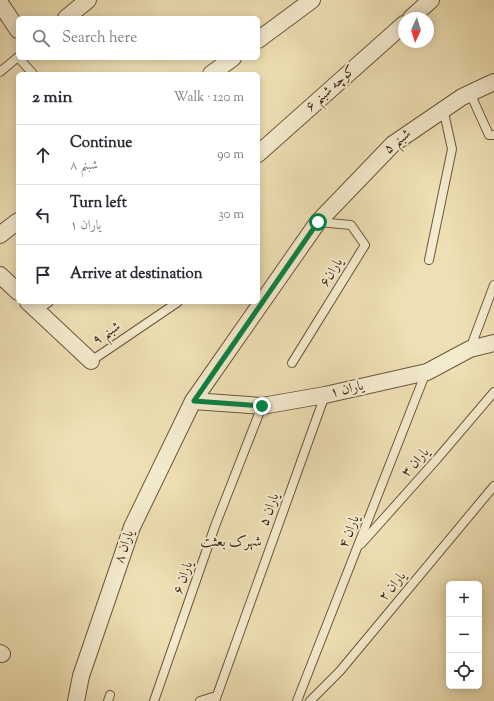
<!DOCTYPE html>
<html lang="en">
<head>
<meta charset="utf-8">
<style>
	body { margin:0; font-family:"Sorts Mill Goudy",Amiri,serif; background:#f7f7f7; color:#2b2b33 }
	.controls { position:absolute; right:12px; bottom:12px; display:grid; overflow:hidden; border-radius:6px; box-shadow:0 2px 10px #0003 }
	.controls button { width:36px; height:36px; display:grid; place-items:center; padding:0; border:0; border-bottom:1px solid #e1e1e2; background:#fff; color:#2b2b33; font:20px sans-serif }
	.compass { position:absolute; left:398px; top:12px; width:36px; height:36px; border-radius:50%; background:#fff; box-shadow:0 2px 10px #0003; rotate:184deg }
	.stop { position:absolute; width:12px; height:12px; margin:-9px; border:3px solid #0b8043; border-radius:50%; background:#fff }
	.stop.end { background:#0b8043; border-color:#fff; box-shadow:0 1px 4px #0008 }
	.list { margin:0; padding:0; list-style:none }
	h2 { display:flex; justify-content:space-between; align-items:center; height:52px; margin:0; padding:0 16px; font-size:17px }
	h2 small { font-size:13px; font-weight:400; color:#7c7c81 }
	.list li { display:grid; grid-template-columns:26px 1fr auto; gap:12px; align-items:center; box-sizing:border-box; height:60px; padding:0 16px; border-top:1px solid #e1e1e2 }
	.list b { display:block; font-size:15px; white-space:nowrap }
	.list p { margin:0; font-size:13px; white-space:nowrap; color:#7c7c81 }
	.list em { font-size:13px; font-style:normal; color:#7c7c81 }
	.icon { flex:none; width:22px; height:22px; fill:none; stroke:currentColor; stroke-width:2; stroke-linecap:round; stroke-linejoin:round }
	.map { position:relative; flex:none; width:494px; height:701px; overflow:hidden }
	.search { position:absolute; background:#fff; box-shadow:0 2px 10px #0003; left:16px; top:16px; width:244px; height:44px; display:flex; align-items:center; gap:10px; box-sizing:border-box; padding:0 14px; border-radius:6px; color:#7c7c81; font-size:15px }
	.panel { position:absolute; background:#fff; box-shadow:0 2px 10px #0003; left:16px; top:72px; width:244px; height:232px; border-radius:6px }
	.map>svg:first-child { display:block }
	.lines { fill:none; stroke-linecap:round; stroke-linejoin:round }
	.lane-casing { stroke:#6d573e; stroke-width:10 }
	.street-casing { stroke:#6d573e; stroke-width:18 }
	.lane { stroke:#f4ebce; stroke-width:8 }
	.street { stroke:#f4ebce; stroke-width:16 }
	.route { stroke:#0b8043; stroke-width:5 }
	.labels { text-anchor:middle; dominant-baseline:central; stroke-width:4; stroke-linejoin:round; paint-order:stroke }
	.street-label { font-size:14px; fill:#422917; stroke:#f4ebce }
	.neighbourhood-label { font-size:15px; fill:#422917; stroke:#f4ebce }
</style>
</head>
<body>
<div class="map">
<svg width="494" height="701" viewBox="0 0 494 701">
	<rect width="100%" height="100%" fill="#eee0b4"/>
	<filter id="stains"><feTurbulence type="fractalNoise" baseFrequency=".005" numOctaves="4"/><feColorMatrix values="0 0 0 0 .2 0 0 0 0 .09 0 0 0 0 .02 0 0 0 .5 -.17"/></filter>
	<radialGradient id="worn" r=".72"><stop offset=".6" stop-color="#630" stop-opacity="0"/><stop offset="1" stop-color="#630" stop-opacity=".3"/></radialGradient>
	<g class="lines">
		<g class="lane-casing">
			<g id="lane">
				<polyline points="19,58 33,74"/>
				<polyline points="0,72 18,57"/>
				<polyline points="470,93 489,135 494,135"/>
				<polyline points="429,260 452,149 443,108"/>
				<polyline points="37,310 49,302"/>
				<polyline points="470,349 494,285"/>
				<polyline points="91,361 178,302"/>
				<polyline points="292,363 365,245 351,225 318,222"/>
				<polyline points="361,544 437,459 494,392"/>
				<polyline points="108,701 110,695"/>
				<polyline points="154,701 215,526 262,406"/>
				<polyline points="200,701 216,696"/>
				<polyline points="215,701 325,395"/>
				<polyline points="297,701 426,372"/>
				<polyline points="310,701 340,671 494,486"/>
			</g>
		</g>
		<g class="street-casing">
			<g id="street">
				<polyline points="0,3 18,30"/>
				<polyline points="66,18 88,0"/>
				<polyline points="411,18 431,0"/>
				<polyline points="258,40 312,0"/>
				<polyline points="211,74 233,58"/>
				<polyline points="258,154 404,24"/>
				<polyline points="0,235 18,221"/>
				<polyline points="0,275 18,292"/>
				<polyline points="28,302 91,361"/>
				<polyline points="193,401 262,406 325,395 427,372 470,349 494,343"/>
				<polyline points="0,653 2,654"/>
				<polyline points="76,701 81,676 132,527 193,401 318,222 393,144 462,97 494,82"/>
			</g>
		</g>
		<use href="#lane" class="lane"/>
		<use href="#street" class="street"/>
	</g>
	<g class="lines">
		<polyline class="route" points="262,406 194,401 318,222"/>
	</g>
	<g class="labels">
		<g class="street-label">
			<text transform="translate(331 89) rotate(-42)">کوچه شبنم ۶</text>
			<text transform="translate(398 142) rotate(-39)">شبنم ۵</text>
			<text transform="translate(332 273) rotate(-58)">یاران۶</text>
			<text transform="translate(107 334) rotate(-34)">شبنم ۹</text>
			<text transform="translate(347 390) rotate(-13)">یاران ۱</text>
			<text transform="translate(416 463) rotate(-48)">یاران ۳</text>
			<text transform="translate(270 510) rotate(-70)">یاران ۵</text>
			<text transform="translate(350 532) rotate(-68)">یاران ۴</text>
			<text transform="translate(125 547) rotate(-71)">یاران ۸</text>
			<text transform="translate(184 578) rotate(-71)">یاران ۶</text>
			<text transform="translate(393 587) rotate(-50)">یاران ۲</text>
		</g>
		<g class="neighbourhood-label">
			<text x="231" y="542">شهرک بعثت</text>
		</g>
	</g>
	<rect width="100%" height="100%" filter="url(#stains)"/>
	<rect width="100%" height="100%" fill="url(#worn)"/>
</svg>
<div class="controls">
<button>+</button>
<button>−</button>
<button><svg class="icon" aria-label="locate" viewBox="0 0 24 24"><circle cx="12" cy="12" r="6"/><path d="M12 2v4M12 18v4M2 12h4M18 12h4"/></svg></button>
</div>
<svg class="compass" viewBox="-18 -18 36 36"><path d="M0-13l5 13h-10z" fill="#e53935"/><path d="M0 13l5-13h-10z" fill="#7c7c81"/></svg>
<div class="stop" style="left:318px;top:222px"></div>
<div class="stop end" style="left:262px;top:406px"></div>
<div class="search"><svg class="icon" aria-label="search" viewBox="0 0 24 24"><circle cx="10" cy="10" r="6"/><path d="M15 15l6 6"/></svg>Search here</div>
<section class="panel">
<h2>2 min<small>Walk · 120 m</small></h2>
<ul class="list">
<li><svg class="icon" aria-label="ahead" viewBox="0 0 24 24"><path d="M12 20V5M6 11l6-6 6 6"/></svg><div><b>Continue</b><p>شبنم ۸</p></div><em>90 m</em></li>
<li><svg class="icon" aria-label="left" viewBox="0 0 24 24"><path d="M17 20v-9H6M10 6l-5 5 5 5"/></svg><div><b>Turn left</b><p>یاران ۱</p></div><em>30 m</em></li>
<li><svg class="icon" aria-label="arrive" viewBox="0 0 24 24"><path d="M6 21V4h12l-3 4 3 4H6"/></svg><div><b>Arrive at destination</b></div></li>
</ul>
</section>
</div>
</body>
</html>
